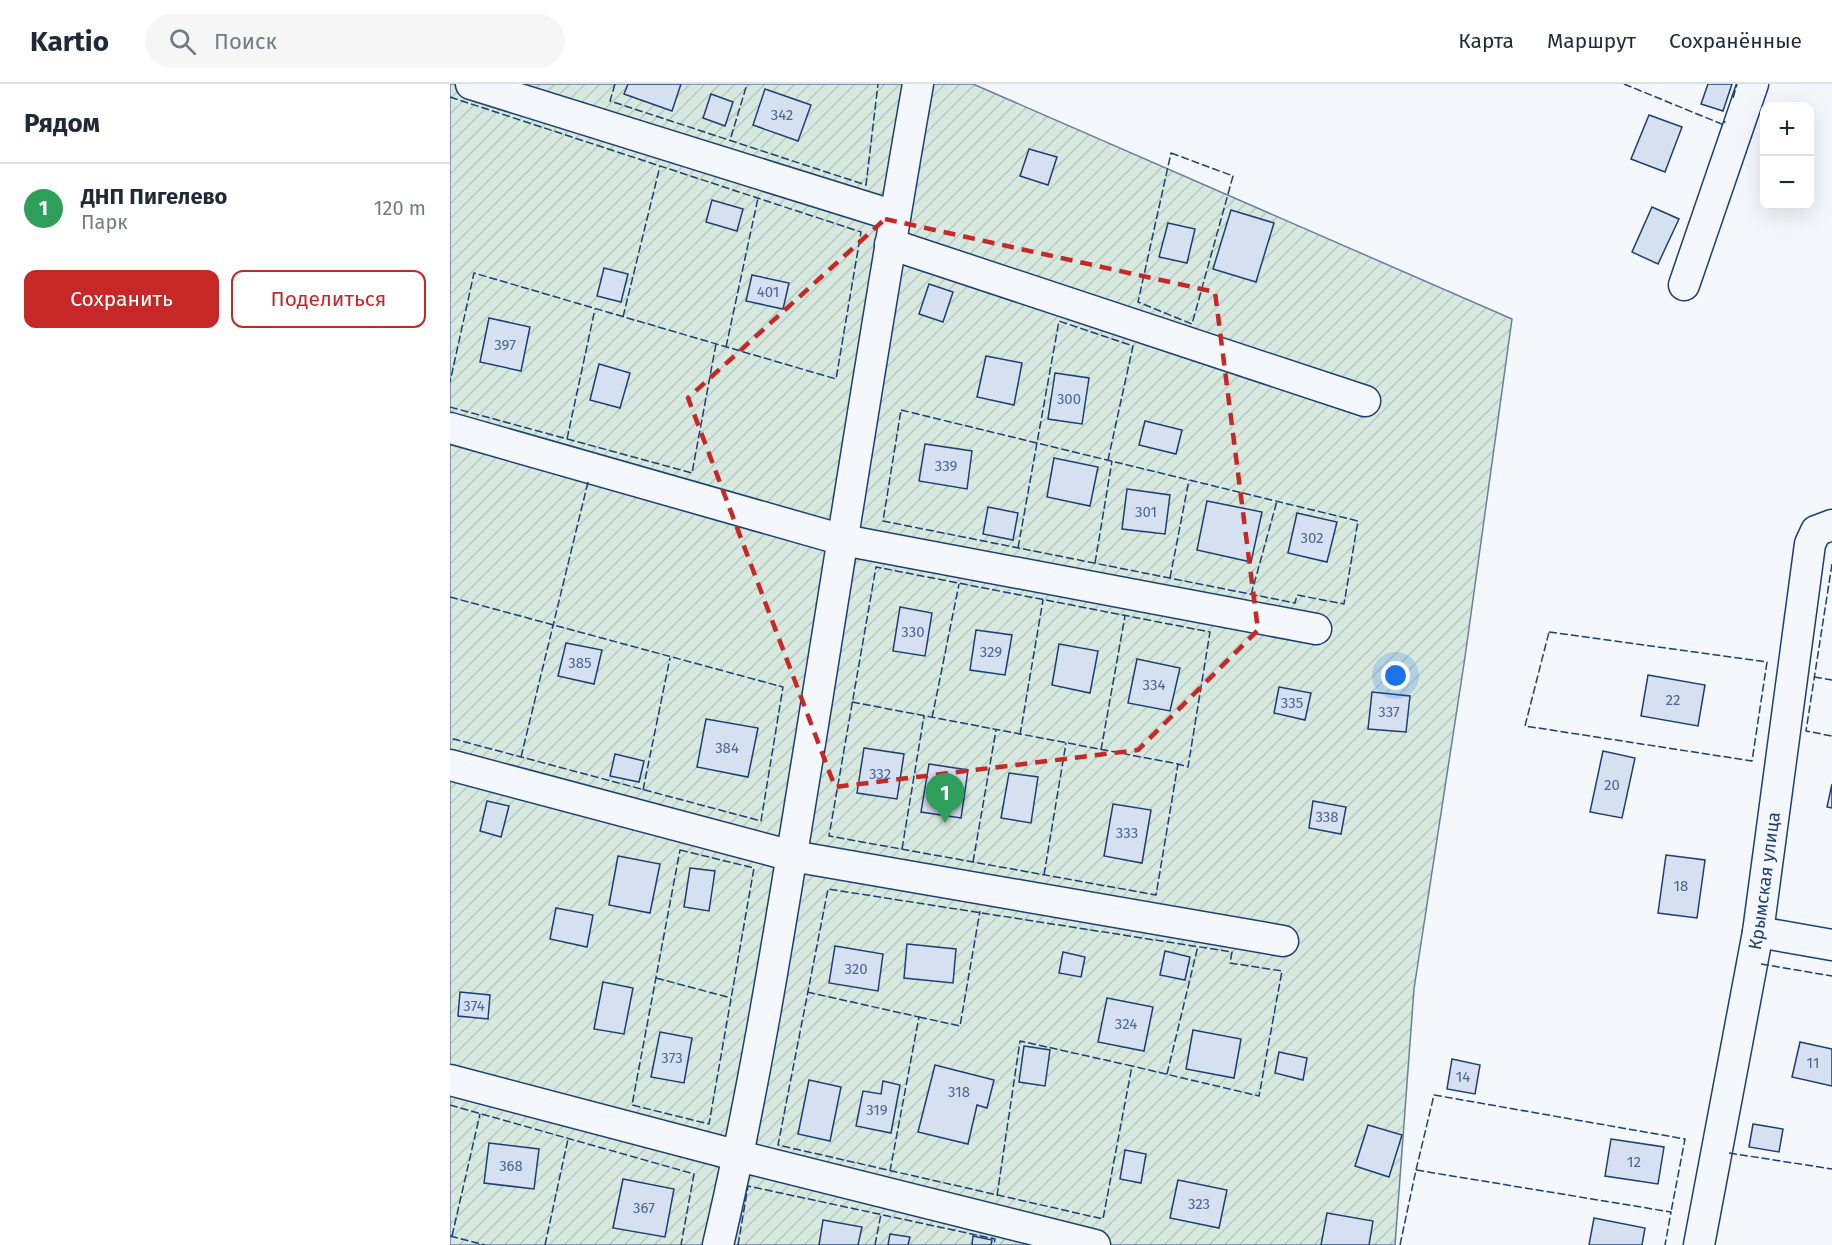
<!DOCTYPE html>
<html lang="ru">
<head>
<meta charset="utf-8">
<style>
	body { margin:0; font-family:"Fira Sans",sans-serif; background:#f6f6f7; color:#1f2937 }
	.controls { position:absolute; right:18px; top:18px; display:grid; overflow:hidden; border-radius:12px; box-shadow:0 6px 24px #0002 }
	.controls button { width:54px; height:54px; display:grid; place-items:center; padding:0; border:0; border-bottom:2px solid #e0e1e3; background:#fff; color:#1f2937; font:30px sans-serif }
	.you { position:absolute; left:946px; top:592px; width:21px; height:21px; margin:-15px; border:4px solid #fff; border-radius:50%; background:#1a73e8; box-shadow:0 0 0 9px #1a73e833 }
	.badge { display:grid; place-items:center; width:39px; height:39px; border-radius:50%; background:#c62828; color:#fff; font-size:20px; font-weight:700 }
	.pin { position:absolute; translate:-50% -50px; filter:drop-shadow(0 2px 3px #0008) }
	.pin::after { content:''; position:absolute; top:32px; width:21px; height:18px; background:inherit; clip-path:polygon(0 0,100% 0,50% 100%) }
	.list { margin:0; padding:0; list-style:none }
	h2 { display:flex; justify-content:space-between; align-items:center; height:78px; margin:0; padding:0 24px; font-size:26px }
	h2 small { font-size:20px; font-weight:400; color:#747a83 }
	.list li { display:grid; grid-template-columns:39px 1fr auto; gap:18px; align-items:center; box-sizing:border-box; height:90px; padding:0 24px; border-top:2px solid #e0e1e3 }
	.list b { display:block; font-size:22px; white-space:nowrap }
	.list p { margin:0; font-size:20px; white-space:nowrap; color:#747a83 }
	.list em { font-size:20px; font-style:normal; color:#747a83 }
	.actions { display:flex; gap:12px; padding:18px 24px }
	.actions a { flex:1; padding:14px 0; border:2px solid #c62828; border-radius:12px; text-align:center; font-size:21px; color:#c62828 }
	.actions .main { background:#c62828; color:#fff }
	.icon { flex:none; width:33px; height:33px; fill:none; stroke:currentColor; stroke-width:2; stroke-linecap:round; stroke-linejoin:round }
	.map { position:relative; flex:none; width:1382px; height:1161px; overflow:hidden }
	header { display:flex; align-items:center; gap:36px; box-sizing:border-box; height:84px; padding:0 30px; background:#fff; border-bottom:2px solid #e0e1e3 }
	header strong { font-size:28px }
	nav { display:flex; gap:33px; margin-inline-start:auto; font-size:21px }
	.search { width:420px; height:54px; background:#f6f6f7; display:flex; align-items:center; gap:15px; box-sizing:border-box; padding:0 21px; border-radius:33px; color:#747a83; font-size:22px }
	main { display:flex }
	aside { flex:1; background:#fff }
	.map>svg:first-child { display:block }
	.garden { fill:url(#garden-furrows); stroke:#687fa3; stroke-width:1.5 }
	.building { fill:#d5e0f0; stroke:#1d3f73; stroke-width:1.5 }
	.lines { fill:none; stroke-linecap:round; stroke-linejoin:round }
	.minor-casing { stroke:#1d3f73; stroke-width:33 }
	.minor { stroke:#f4f7fb; stroke-width:30 }
	.fence { stroke:#1d3f73; stroke-width:1.5; stroke-dasharray:8 3; stroke-linecap:butt }
	.marked { fill:none; stroke:#c62828; stroke-width:4.5; stroke-dasharray:12 8; stroke-linejoin:round }
	.labels { text-anchor:middle; dominant-baseline:central; stroke-width:4.5; stroke-linejoin:round; paint-order:stroke }
	.number-label { font-size:15px; fill:#4b6792 }
	.street-label { font-size:18px; fill:#1d3f73; stroke:#f4f7fb }
</style>
</head>
<body>
<header>
<strong>Kartio</strong>
<div class="search"><svg class="icon" aria-label="search" viewBox="0 0 24 24"><circle cx="10" cy="10" r="6"/><path d="M15 15l6 6"/></svg>Поиск</div>
<nav><a>Карта</a><a>Маршрут</a><a>Сохранённые</a></nav>
</header>
<main>
<aside>
<h2>Рядом<small></small></h2>
<ul class="list">
<li><span class="badge" style="background:#2e9e5b">1</span><div><b>ДНП Пигелево</b><p>Парк</p></div><em>120 m</em></li>
</ul>
<div class="actions"><a class="main">Сохранить</a><a>Поделиться</a></div>
</aside>
<div class="map">
<svg width="1382" height="1161" viewBox="0 0 1382 1161">
	<defs>
		<pattern id="garden-furrows" width="10" height="10" patternUnits="userSpaceOnUse" patternTransform="scale(1.5)"><rect width="10" height="10" fill="#d7e8df"/><path d="M-1 1l2-2M0 10L10 0M9 11l2-2" fill="none" stroke="#b8c8c3"/></pattern>
	</defs>
	<rect width="100%" height="100%" fill="#f4f7fb"/>
	<polygon class="garden" points="0,0 523,0 1062,235 1015,573 964,905 945,1161 0,1161"/>
	<g class="building">
		<polygon points="178,0 231,0 222,27 174,10"/>
		<polygon points="1258,0 1282,0 1273,27 1251,20"/>
		<polygon points="315,5 361,21 348,57 303,41"/>
		<polygon points="261,10 283,18 275,42 253,34"/>
		<polygon points="1199,31 1232,43 1215,88 1181,75"/>
		<polygon points="579,65 607,73 598,101 570,92"/>
		<polygon points="262,116 293,125 287,147 256,138"/>
		<polygon points="1202,123 1229,135 1208,180 1182,168"/>
		<polygon points="781,126 824,139 806,198 763,185"/>
		<polygon points="718,139 745,145 737,179 709,173"/>
		<polygon points="154,184 178,190 171,218 147,212"/>
		<polygon points="302,191 339,199 333,225 296,217"/>
		<polygon points="479,200 503,208 493,238 469,230"/>
		<polygon points="39,234 80,243 71,287 30,278"/>
		<polygon points="536,272 572,279 564,321 527,313"/>
		<polygon points="149,280 180,289 170,324 140,316"/>
		<polygon points="605,289 639,294 632,340 598,335"/>
		<polygon points="695,337 732,346 726,370 689,361"/>
		<polygon points="475,360 522,367 517,405 469,397"/>
		<polygon points="604,374 648,383 640,422 597,413"/>
		<polygon points="677,405 720,411 715,450 672,445"/>
		<polygon points="757,417 812,428 801,478 747,466"/>
		<polygon points="538,423 568,429 563,456 533,450"/>
		<polygon points="847,429 887,438 877,478 838,469"/>
		<polygon points="450,523 482,529 475,572 443,567"/>
		<polygon points="526,546 562,551 555,591 520,586"/>
		<polygon points="116,559 152,566 144,600 108,592"/>
		<polygon points="609,560 648,567 640,609 602,601"/>
		<polygon points="687,575 730,584 720,627 678,619"/>
		<polygon points="1198,591 1255,601 1248,642 1191,632"/>
		<polygon points="829,603 861,609 855,636 824,629"/>
		<polygon points="922,608 960,612 956,648 918,645"/>
		<polygon points="256,635 308,644 298,693 247,683"/>
		<polygon points="414,664 454,670 447,715 407,709"/>
		<polygon points="1153,667 1185,674 1172,734 1140,728"/>
		<polygon points="165,670 194,677 189,698 160,692"/>
		<polygon points="479,680 518,686 511,734 471,728"/>
		<polygon points="559,689 588,693 581,739 551,734"/>
		<polygon points="1382,700 1382,724 1377,723"/>
		<polygon points="37,717 59,722 51,753 30,747"/>
		<polygon points="863,717 896,723 891,750 859,744"/>
		<polygon points="663,720 701,726 692,779 654,772"/>
		<polygon points="1216,771 1255,776 1247,834 1208,829"/>
		<polygon points="168,772 210,780 200,829 159,821"/>
		<polygon points="240,784 265,787 259,827 234,823"/>
		<polygon points="106,824 143,831 137,863 100,855"/>
		<polygon points="457,860 506,865 503,899 454,894"/>
		<polygon points="385,862 433,870 428,907 379,899"/>
		<polygon points="715,867 740,873 735,896 710,891"/>
		<polygon points="613,868 635,873 631,893 609,889"/>
		<polygon points="153,898 183,904 174,950 144,945"/>
		<polygon points="10,908 40,911 38,935 8,932"/>
		<polygon points="657,914 703,923 694,967 648,958"/>
		<polygon points="743,946 791,955 784,994 736,985"/>
		<polygon points="210,948 242,954 234,999 201,993"/>
		<polygon points="1350,958 1382,965 1382,1002 1342,993"/>
		<polygon points="574,962 600,966 595,1002 569,998"/>
		<polygon points="829,968 857,974 853,996 825,989"/>
		<polygon points="1002,975 1030,981 1025,1010 997,1005"/>
		<polygon points="485,981 544,996 537,1024 527,1021 518,1060 468,1048"/>
		<polygon points="359,996 391,1003 380,1057 348,1050"/>
		<polygon points="433,997 450,1001 441,1049 406,1042 413,1007 431,1010"/>
		<polygon points="1303,1040 1333,1045 1329,1068 1299,1063"/>
		<polygon points="918,1041 952,1051 939,1093 905,1082"/>
		<polygon points="1161,1055 1214,1063 1208,1100 1155,1092"/>
		<polygon points="39,1059 89,1065 84,1105 34,1099"/>
		<polygon points="675,1066 696,1070 691,1099 670,1095"/>
		<polygon points="173,1095 224,1105 215,1153 163,1144"/>
		<polygon points="728,1096 777,1106 769,1144 720,1134"/>
		<polygon points="877,1129 923,1137 919,1161 871,1161"/>
		<polygon points="1144,1134 1195,1144 1192,1161 1139,1161"/>
		<polygon points="373,1136 412,1143 408,1161 369,1161"/>
		<polygon points="440,1150 460,1153 458,1161 438,1161"/>
		<polygon points="523,1152 542,1156 541,1161 522,1161"/>
	</g>
	<g class="lines">
		<g class="minor-casing">
			<g id="minor">
				<polyline points="21,0 445,132"/>
				<polyline points="440,160 915,317"/>
				<polyline points="1234,201 1303,0"/>
				<polyline points="0,344 393,456 866,545"/>
				<polyline points="0,681 342,772 833,857"/>
				<polyline points="1308,848 1382,861"/>
				<polyline points="0,996 289,1072 645,1161"/>
				<path d="M268 1161C305 1004 330 843 356 684 393 456 428 227 468 0"/>
				<path id="s1" d="M1249 1161 1308 848 1360 460 1366 447 1382 441"/>
			</g>
		</g>
		<use href="#minor" class="minor"/>
		<g class="fence">
			<polyline points="165,0 160,17 416,101 428,0"/>
			<polyline points="1174,0 1274,41 1275,37"/>
			<polyline points="0,13 411,148 386,295 24,189 0,298"/>
			<polyline points="1283,14 1287,0"/>
			<polyline points="281,53 297,0"/>
			<polygon points="721,69 783,92 742,240 688,218"/>
			<polyline points="173,233 210,82"/>
			<polyline points="276,263 308,114"/>
			<polyline points="0,323 242,389 266,260"/>
			<polygon points="451,326 908,437 894,520 847,511 845,519 433,437"/>
			<polyline points="117,355 145,225"/>
			<polyline points="568,464 609,237 683,262 658,376"/>
			<polyline points="645,479 662,377"/>
			<polyline points="1382,480 1356,647 1382,652"/>
			<polyline points="720,494 739,396"/>
			<polyline points="801,511 827,417"/>
			<polyline points="0,513 333,603 311,737 0,654"/>
			<polygon points="1099,548 1317,578 1302,677 1075,642"/>
			<polyline points="1364,593 1382,596"/>
			<polyline points="402,618 728,680 738,683 760,548 426,483 379,752 706,811 728,680"/>
			<polyline points="482,634 509,500"/>
			<polyline points="570,651 593,516"/>
			<polyline points="651,666 675,532"/>
			<polyline points="71,673 138,398"/>
			<polyline points="193,706 220,574"/>
			<polyline points="452,765 474,632"/>
			<polygon points="230,766 304,784 259,1040 182,1021"/>
			<polyline points="523,778 546,646"/>
			<polyline points="594,791 616,659"/>
			<polyline points="1311,880 1382,892"/>
			<polyline points="206,894 281,914"/>
			<polyline points="357,908 469,933 440,1087"/>
			<polyline points="469,933 510,942 530,827"/>
			<polyline points="717,990 748,862"/>
			<polyline points="0,1021 244,1090 231,1161"/>
			<polyline points="1279,1069 1382,1085"/>
			<polyline points="966,1086 984,1011 1235,1055 1221,1128"/>
			<polyline points="547,1112 570,957 682,982 653,1135 328,1061 378,805 782,868 780,879 832,887 809,1012 682,982"/>
			<polyline points="0,1152 35,1161"/>
			<polyline points="2,1152 30,1030"/>
			<polyline points="95,1161 118,1055"/>
			<polyline points="288,1161 298,1102 545,1155 544,1161"/>
			<polyline points="425,1161 431,1130"/>
			<polyline points="950,1161 966,1086 1221,1128 1215,1161"/>
		</g>
	</g>
	<path class="marked" d="M435 135 765 208 808 546 688 666 385 703 238 314Z"/>
	<g class="labels">
		<g class="number-label">
			<text x="332" y="31">342</text>
			<text x="318" y="208">401</text>
			<text x="55" y="261">397</text>
			<text x="619" y="315">300</text>
			<text x="496" y="382">339</text>
			<text x="696" y="428">301</text>
			<text x="862" y="454">302</text>
			<text x="463" y="548">330</text>
			<text x="541" y="568">329</text>
			<text x="130" y="579">385</text>
			<text x="704" y="601">334</text>
			<text x="1223" y="616">22</text>
			<text x="842" y="619">335</text>
			<text x="939" y="628">337</text>
			<text x="277" y="664">384</text>
			<text x="430" y="690">332</text>
			<text x="1162" y="701">20</text>
			<text x="877" y="733">338</text>
			<text x="677" y="749">333</text>
			<text x="1231" y="802">18</text>
			<text x="406" y="885">320</text>
			<text x="24" y="922">374</text>
			<text x="676" y="940">324</text>
			<text x="222" y="974">373</text>
			<text x="1363" y="979">11</text>
			<text x="1013" y="993">14</text>
			<text x="509" y="1008">318</text>
			<text x="427" y="1026">319</text>
			<text x="1184" y="1078">12</text>
			<text x="61" y="1082">368</text>
			<text x="749" y="1120">323</text>
			<text x="194" y="1124">367</text>
		</g>
		<g class="street-label">
			<text stroke="none"><textPath href="#s1" startOffset="370">Крымская улица</textPath></text>
		</g>
	</g>
</svg>
<div class="controls">
<button>+</button>
<button>−</button>
</div>
<div class="you"></div>
<div class="pin badge" style="left:495px;top:739px;background:#2e9e5b">1</div>
</div>
</main>
</body>
</html>
